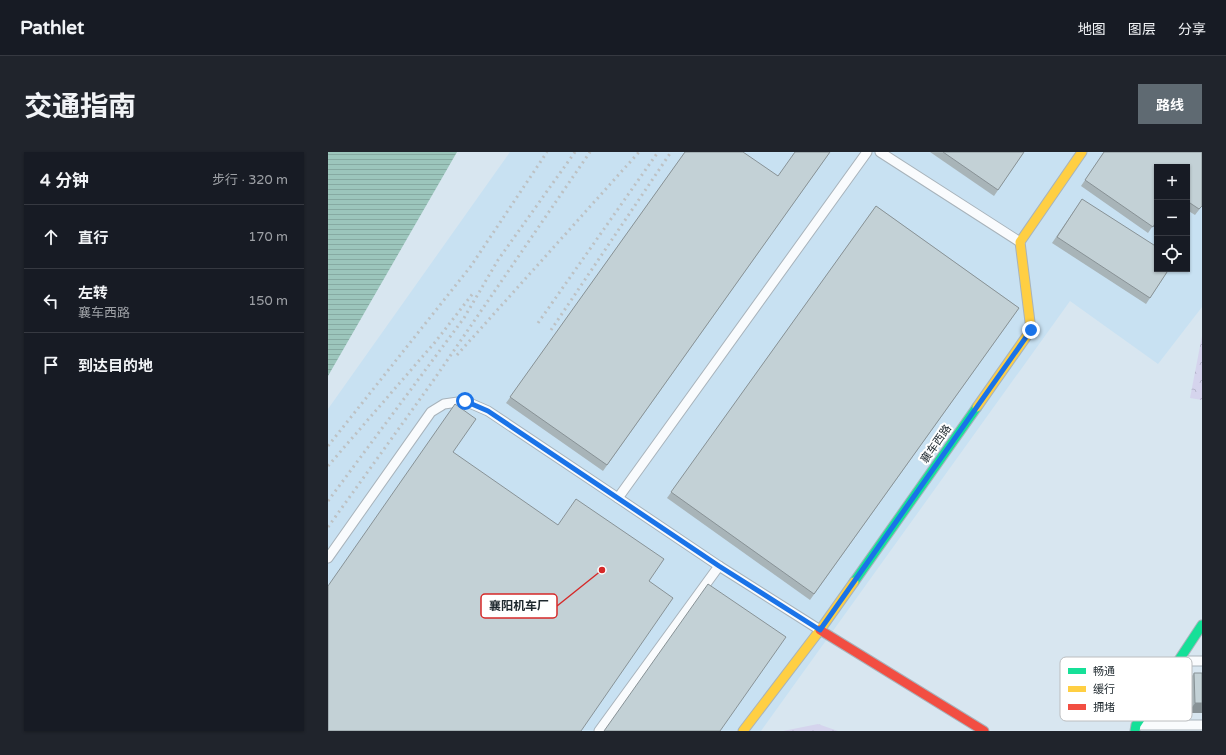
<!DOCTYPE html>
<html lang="zh">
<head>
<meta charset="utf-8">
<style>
	body { margin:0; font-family:"Varela Round","Noto Sans SC",sans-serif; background:#20242c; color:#f1f3f6 }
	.controls { position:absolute; right:12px; top:12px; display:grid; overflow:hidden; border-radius:0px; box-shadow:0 1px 3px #0004 }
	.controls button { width:36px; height:36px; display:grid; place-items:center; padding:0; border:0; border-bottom:1px solid #363941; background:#171b24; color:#f1f3f6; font:20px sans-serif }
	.stop { position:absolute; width:12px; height:12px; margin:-9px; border:3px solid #1a73e8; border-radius:50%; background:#fff }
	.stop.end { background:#1a73e8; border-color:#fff; box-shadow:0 1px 4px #0008 }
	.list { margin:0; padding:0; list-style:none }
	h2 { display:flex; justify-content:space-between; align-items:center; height:52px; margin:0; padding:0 16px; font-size:17px }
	h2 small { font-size:13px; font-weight:400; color:#9ea1a6 }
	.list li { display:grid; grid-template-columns:26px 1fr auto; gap:12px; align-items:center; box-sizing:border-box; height:64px; padding:0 16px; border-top:1px solid #363941 }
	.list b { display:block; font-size:15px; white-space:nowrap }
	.list p { margin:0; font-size:13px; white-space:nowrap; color:#9ea1a6 }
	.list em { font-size:13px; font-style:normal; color:#9ea1a6 }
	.icon { flex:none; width:22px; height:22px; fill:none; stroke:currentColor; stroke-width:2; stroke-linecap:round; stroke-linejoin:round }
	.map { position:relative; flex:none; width:874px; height:579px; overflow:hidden; border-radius:0px }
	header { display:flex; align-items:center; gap:24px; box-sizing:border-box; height:56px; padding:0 20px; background:#171b24; border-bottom:1px solid #363941 }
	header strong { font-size:19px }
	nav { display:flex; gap:22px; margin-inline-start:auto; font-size:14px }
	.intro { display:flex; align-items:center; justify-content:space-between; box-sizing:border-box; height:96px; padding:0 24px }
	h1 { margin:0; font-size:28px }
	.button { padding:10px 18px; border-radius:0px; background:#5f6a72; color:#fff; font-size:14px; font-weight:700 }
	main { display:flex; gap:24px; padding:0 24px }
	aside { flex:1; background:#171b24; border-radius:0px; box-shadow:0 1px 3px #0004 }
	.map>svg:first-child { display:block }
	.built { fill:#c8e1f2; fill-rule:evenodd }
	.forest { fill:url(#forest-crowns) }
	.water { fill:url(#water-rules) }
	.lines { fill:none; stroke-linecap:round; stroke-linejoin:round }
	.lane-casing { stroke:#a8b3bb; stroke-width:11 }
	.fast-casing { stroke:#a8b3bb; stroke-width:11 }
	.slow-casing { stroke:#a8b3bb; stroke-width:11 }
	.jam-casing { stroke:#a8b3bb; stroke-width:11 }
	.lane { stroke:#f9fbfd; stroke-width:9 }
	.fast { stroke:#16e098; stroke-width:9 }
	.slow { stroke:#ffcf43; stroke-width:9 }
	.jam { stroke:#f24e42; stroke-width:9 }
	.rail { stroke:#bdc1c3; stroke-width:3; stroke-dasharray:2 4; stroke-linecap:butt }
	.wall { fill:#a8b4b8 }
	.shaded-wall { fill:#889296 }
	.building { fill:#c3d1d6; stroke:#889296 }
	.route { stroke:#1a73e8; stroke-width:5 }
	.labels { text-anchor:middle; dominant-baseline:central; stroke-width:4; stroke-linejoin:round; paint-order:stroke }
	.street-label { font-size:11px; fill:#1e282e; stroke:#fff }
	.key { fill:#fff; stroke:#bcbec0; stroke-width:1 }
	.key-label { font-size:11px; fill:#1e282e }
	.leader { fill:none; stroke:#d62828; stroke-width:1.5 }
	.callout-dot { fill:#d62828; stroke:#fff; stroke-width:1.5 }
	.callout { fill:#fff; stroke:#d62828; stroke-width:1.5 }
	.callout-label { font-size:12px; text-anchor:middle; font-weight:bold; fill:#1e282e }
</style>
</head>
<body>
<header>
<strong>Pathlet</strong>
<nav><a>地图</a><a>图层</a><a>分享</a></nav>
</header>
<div class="intro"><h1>交通指南</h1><a class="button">路线</a></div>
<main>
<aside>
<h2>4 分钟<small>步行 · 320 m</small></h2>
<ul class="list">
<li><svg class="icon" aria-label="ahead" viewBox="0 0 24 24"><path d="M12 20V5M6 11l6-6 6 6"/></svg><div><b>直行</b></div><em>170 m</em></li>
<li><svg class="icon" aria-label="left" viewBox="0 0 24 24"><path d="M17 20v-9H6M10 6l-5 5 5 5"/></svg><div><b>左转</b><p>襄车西路</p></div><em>150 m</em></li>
<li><svg class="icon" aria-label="arrive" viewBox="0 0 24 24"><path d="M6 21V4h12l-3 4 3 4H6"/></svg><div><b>到达目的地</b></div></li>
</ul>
</aside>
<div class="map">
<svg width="874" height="579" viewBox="0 0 874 579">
	<defs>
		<pattern id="forest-crowns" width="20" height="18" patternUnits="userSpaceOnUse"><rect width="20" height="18" fill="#d5d4ed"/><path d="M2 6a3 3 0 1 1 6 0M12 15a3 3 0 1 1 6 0" fill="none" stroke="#b6b6cc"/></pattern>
		<pattern id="water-rules" width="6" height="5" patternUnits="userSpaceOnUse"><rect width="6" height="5" fill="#9cc6bc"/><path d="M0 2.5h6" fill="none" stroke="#86aaa2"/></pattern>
	</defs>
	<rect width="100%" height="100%" fill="#d8e6f0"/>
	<path class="built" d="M182 0H874V155L830 212 742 149 433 579H0V257ZM829 15H859V117H829Z"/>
	<g class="forest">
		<polygon points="874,184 874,248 862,246"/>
		<polygon points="490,572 510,579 455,579"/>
	</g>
	<polygon class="water" points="0,0 129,0 0,224"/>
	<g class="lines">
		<g class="lane-casing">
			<g id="lane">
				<polyline points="552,0 692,90"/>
				<polyline points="0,406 103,260 116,252 137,249 160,259 290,346"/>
				<polyline points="391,414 492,478"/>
				<polyline points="852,509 874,509"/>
				<polyline points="809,573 874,573"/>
				<polyline points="271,579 391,414 290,346 539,0"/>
			</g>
		</g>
		<g class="fast-casing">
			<g id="fast">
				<polyline points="526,430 649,255"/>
				<polyline points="807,579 808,573 874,473"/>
			</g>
		</g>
		<g class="slow-casing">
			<g id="slow">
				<polyline points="649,255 703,178 692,90 754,0"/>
				<polyline points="415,579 492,478 526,430"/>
			</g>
		</g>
		<g class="jam-casing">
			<polyline id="jam" points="492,478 656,579"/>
		</g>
		<use href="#lane" class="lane"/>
		<use href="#fast" class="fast"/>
		<use href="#slow" class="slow"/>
		<use href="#jam" class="jam"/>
		<g class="rail">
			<polyline points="210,171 330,0"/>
			<polyline points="223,178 343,0"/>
			<polyline points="129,203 311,0"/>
			<polyline points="0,294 143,114 219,0"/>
			<polyline points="0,314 108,189 146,140"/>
			<polyline points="0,349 136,166 170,108 247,0"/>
			<polyline points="0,375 105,229 262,0"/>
		</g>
	</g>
	<g class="wall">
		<polygon points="357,0 450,24 502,0 275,319 178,251"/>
		<polygon points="602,0 696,0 666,44"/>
		<polygon points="776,0 874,0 874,54 867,63 859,58 859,15 829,15 829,68 820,81 753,34"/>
		<polygon points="754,47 841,117 818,152 724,91"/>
		<polygon points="548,54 691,156 482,448 339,346"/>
		<polygon points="866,521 874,521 874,561 860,561 859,531"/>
	</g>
	<polygon class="shaded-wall" points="867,551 874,551 874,561 860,561"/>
	<g class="building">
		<polygon points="357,0 415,0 450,24 467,0 502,0 279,313 182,245"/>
		<polygon points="615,0 696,0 670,38"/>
		<polygon points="776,0 874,0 874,54 871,57 859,49 859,15 829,15 829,68 825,75 757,28"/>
		<polygon points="754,47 829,95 829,117 841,117 822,146 729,85"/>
		<polygon points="548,54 691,156 486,442 343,340"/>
		<polygon points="127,252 148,267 125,300 230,373 248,347 336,407 321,429 345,446 253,579 0,579 0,434"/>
		<polygon points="380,432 458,485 392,579 276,579"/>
		<polygon points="866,521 874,521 874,551 867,551"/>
	</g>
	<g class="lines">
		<polyline class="route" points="137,249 160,259 391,414 492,478 703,178"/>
	</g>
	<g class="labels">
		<g class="street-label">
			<text transform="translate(608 292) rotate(-55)">襄车西路</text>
		</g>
	</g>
	<rect x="732" y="505" width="132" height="64" rx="6" class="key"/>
	<rect x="740" y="516" width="18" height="6" fill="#16e098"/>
	<rect x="740" y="534" width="18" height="6" fill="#ffcf43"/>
	<rect x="740" y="552" width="18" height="6" fill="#f24e42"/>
	<g class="key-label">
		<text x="765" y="523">畅通</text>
		<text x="765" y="541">缓行</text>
		<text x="765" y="559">拥堵</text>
	</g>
	<path class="leader" d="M274 418L229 454"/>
	<circle class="callout-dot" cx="274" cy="418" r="4"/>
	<rect class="callout" x="153" y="442" width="76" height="24" rx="4"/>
	<g class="callout-label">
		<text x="191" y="458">襄阳机车厂</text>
	</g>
</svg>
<div class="controls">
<button>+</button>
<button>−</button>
<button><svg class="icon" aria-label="locate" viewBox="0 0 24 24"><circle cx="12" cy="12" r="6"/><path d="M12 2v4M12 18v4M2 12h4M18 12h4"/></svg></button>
</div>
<div class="stop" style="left:137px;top:249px"></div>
<div class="stop end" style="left:703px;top:178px"></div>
</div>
</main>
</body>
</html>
